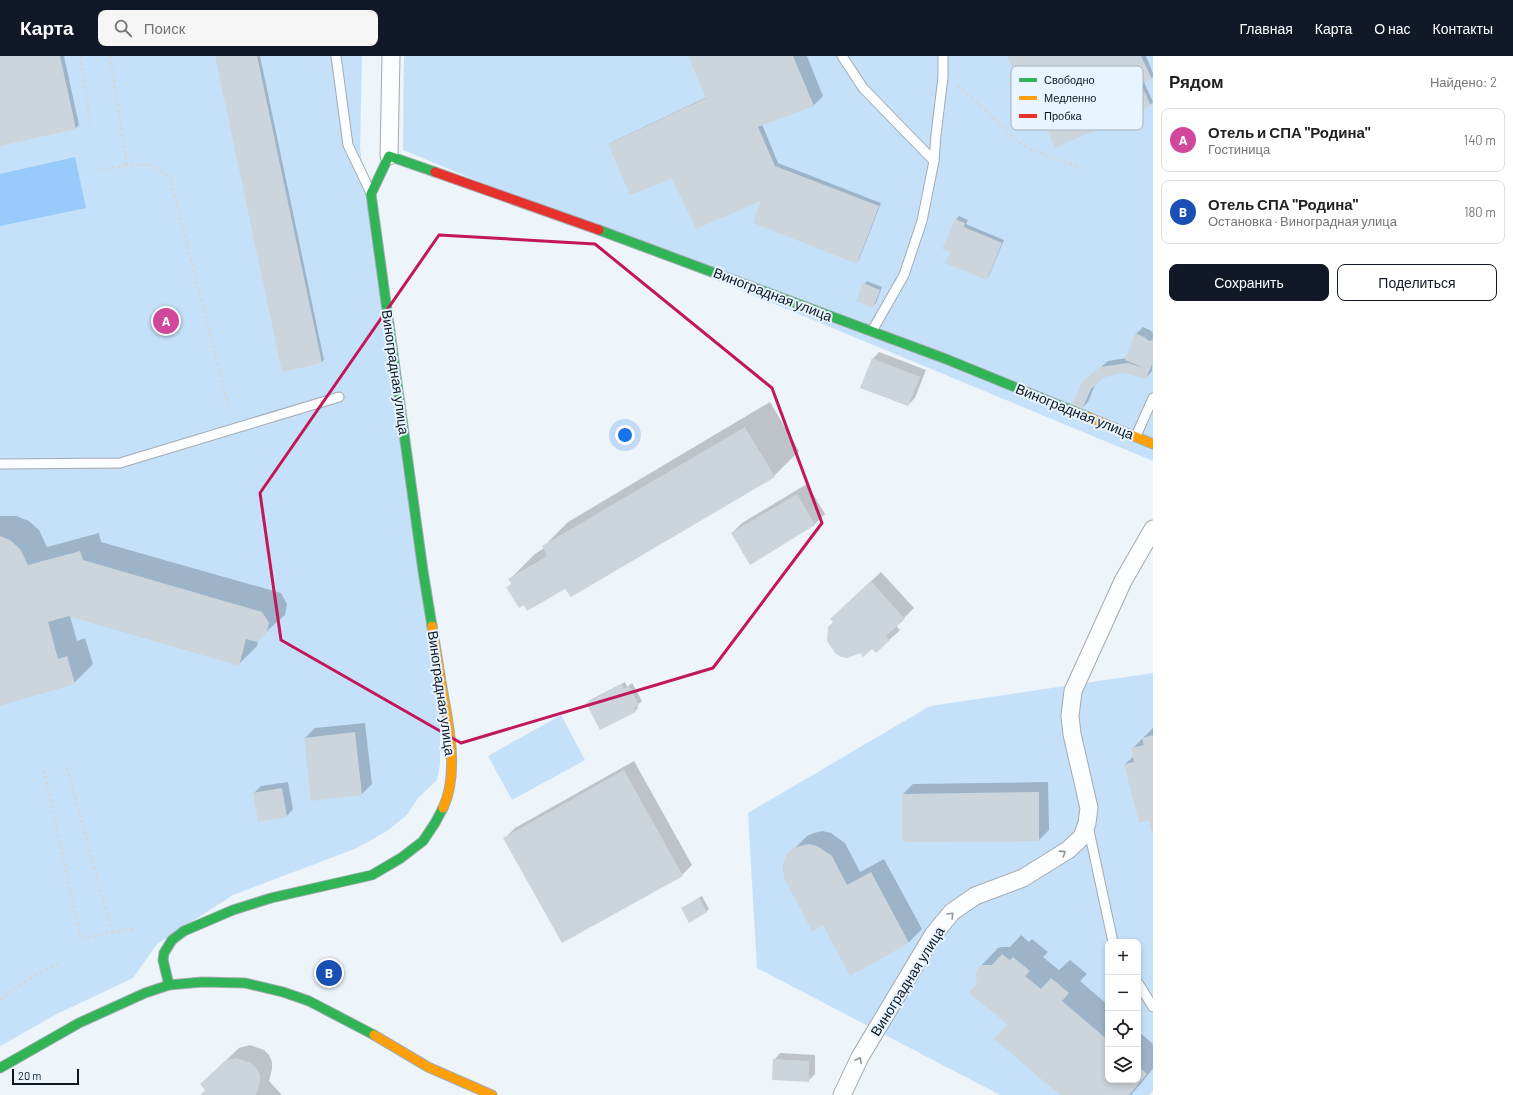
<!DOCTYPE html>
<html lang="ru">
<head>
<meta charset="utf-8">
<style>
	body { margin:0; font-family:Barlow,sans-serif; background:#f6f6f6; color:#202124 }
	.controls { position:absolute; right:12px; bottom:12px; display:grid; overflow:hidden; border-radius:8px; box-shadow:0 2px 6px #0003 }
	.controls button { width:36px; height:36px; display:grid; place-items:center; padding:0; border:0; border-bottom:1px solid #e0e0e0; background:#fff; color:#202124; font:20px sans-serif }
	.scale { position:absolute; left:12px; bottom:10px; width:67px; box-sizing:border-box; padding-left:4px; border:2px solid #0e1821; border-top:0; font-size:11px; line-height:14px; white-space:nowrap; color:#0e1821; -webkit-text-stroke:3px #e8f4ff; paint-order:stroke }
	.you { position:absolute; left:625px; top:379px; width:14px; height:14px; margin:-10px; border:3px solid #fff; border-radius:50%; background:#1a73e8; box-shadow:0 0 0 6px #1a73e833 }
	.badge { display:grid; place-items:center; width:26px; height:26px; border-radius:50%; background:#111827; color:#fff; font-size:13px; font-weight:700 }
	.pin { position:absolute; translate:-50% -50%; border:2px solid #fff; box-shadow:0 1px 4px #0006 }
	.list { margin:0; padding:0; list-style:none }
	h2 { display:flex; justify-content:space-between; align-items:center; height:52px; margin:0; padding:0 16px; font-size:17px }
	h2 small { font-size:13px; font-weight:400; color:#757577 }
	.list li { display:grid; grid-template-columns:26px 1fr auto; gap:12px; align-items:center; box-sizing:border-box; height:64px; margin:0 8px 8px; padding:0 8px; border:1px solid #e0e0e0; border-radius:8px }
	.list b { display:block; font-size:15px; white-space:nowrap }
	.list p { margin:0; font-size:13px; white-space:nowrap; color:#757577 }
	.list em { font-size:13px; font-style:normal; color:#757577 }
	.actions { display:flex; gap:8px; padding:12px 16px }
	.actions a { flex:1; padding:9px 0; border:1px solid #111827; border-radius:8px; text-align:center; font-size:14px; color:#111827 }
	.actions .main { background:#111827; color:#fff }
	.icon { flex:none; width:22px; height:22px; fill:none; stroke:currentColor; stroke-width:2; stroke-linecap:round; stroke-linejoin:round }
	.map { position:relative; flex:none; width:1153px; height:1039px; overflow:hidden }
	header { display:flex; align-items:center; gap:24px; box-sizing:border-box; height:56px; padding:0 20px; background:#111827; color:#fff }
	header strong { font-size:19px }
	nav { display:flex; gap:22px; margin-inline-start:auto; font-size:14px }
	.search { width:280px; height:36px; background:#f6f6f6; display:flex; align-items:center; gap:10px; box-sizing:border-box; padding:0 14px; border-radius:8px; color:#757577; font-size:15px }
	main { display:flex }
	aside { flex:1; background:#fff }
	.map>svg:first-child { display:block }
	.green { fill:#c5e1fa; fill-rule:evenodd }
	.water { fill:#98cbfb }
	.shadow { fill:#0003 }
	.building { fill:#ccd5dc }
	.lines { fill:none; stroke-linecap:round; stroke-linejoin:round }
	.lane-casing { stroke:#a3aab1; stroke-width:11 }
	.street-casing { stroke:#a3aab1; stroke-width:19 }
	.fast-casing { stroke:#a3aab1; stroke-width:11 }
	.slow-casing { stroke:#a3aab1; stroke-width:11 }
	.jam-casing { stroke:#a3aab1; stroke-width:11 }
	.path { stroke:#d4d7d9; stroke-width:2.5; stroke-dasharray:3 3; stroke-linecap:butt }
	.lane { stroke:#fcfdfe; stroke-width:9 }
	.street { stroke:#fcfdfe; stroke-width:17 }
	.fast { stroke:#30b455; stroke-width:9 }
	.slow { stroke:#ff9f0a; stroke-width:9 }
	.jam { stroke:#e5322d; stroke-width:9 }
	.oneway { stroke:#91969b }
	.marked { fill:none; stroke:#c2185b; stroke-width:3; stroke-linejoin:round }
	.labels { text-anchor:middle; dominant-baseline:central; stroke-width:4; stroke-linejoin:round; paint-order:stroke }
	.street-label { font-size:14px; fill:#0e1821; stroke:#e8f4ff }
	.key { fill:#e8f4ff; stroke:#a7b2bc; stroke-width:1 }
	.key-label { font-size:11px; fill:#0e1821 }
</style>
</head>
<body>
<header>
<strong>Карта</strong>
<div class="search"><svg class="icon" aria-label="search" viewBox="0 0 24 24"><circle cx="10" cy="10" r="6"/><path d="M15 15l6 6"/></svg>Поиск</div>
<nav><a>Главная</a><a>Карта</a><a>О нас</a><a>Контакты</a></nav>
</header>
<main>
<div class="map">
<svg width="1153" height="1039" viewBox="0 0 1153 1039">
	<rect width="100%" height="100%" fill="#edf4fa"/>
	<g class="green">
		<polygon points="0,0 362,0 360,92 440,651 440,708 437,724 418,742 407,759 387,775 357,792 233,839 157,888 133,922 57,958 0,990"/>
		<polygon points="404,0 1153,0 1153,405 403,94"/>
		<path d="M1153 617V1034L1149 1039H1000L757 912 748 757 930 650ZM1108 886H1138V1024H1108Z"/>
		<polygon points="561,659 585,704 512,744 488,700"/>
	</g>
	<polygon class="water" points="75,101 86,152 0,170 0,118"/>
	<g class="shadow">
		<polygon points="0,0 64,0 79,69 76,72 0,89"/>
		<polygon points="216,0 260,0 324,304 321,307"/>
		<polygon points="689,0 807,0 823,40 813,50 762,68 778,107 881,147 859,204 856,207 763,143 673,122 609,89 612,86 707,41"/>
		<polygon points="1008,0 1146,0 1153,17 1153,21 1144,26 1153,46 1150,49"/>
		<polygon points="959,160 968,164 966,168 1004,184 989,220 986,223 956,164"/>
		<polygon points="867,225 882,231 876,247 873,250 864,228"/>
		<polygon points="1143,271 1150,274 1153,277 1152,315 1146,322 1125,316 1104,320 1096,327 1088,346 1082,352 1090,320 1108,305 1127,302 1136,278"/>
		<polygon points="879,296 926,314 915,342 908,349 873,303"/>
		<polygon points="770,346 799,395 774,420 565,531 524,547 508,532 512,527 510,523 535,498 544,492 543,491 568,466"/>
		<polygon points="807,428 825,458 815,468 750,507 732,477 742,467"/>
		<polygon points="0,460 16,460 29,465 39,474 47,491 99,477 101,486 281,537 287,548 285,559 259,582 257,590 238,609 70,560 77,585 85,582 93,608 74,627 0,649"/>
		<polygon points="881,516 914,552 896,570 900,574 876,596 841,553"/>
		<polygon points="625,626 627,631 632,627 642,645 637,649 638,652 635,655 587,647 590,644"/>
		<polygon points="365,667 372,728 362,738 305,682 315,672"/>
		<polygon points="1153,672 1153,775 1150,763 1125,708 1134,700 1132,693"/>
		<polygon points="634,705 692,809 682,819 505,782 515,772"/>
		<polygon points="288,726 293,753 287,760 254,737 261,730"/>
		<polygon points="1048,726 1049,774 1039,784 903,738 913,728"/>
		<polygon points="822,775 831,777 845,787 860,816 884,803 922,873 909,886 850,918 793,794 807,780 814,777"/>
		<polygon points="702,840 709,853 706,856 682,852"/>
		<polygon points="1021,879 1029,886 1032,883 1048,896 1043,901 1059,914 1070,904 1087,918 1080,925 1108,949 1108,1024 1138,1024 1138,975 1153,988 1153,1013 1131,1039 1061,1039 978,928 979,912 998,892 1002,891 1010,891"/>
		<polygon points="250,989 264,994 269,999 272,1006 272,1013 269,1025 282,1039 201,1039 206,1034 201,1028 239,992"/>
		<polygon points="780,997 815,999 815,1018 808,1025 774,1004"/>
	</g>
	<g class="building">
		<polygon points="0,0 60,0 76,73 0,90"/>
		<polygon points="215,0 257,0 322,307 282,316"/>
		<polygon points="688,0 793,0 814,50 758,71 775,110 879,150 857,208 753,167 761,145 696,173 672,123 630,139 608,88 706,42"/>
		<polygon points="1007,0 1141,0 1152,23 1141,28 1151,50 1055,92 1045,70 1039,73"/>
		<polygon points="955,163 965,167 964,171 1002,187 987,224 945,207 950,196 942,193"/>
		<polygon points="863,227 880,234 873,252 856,245"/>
		<polygon points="1135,277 1144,281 1149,285 1153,284 1153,305 1146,323 1125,317 1105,321 1091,333 1082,353 1072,350 1082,326 1100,311 1128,307 1144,312 1125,304"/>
		<polygon points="872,302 920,321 908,350 860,332"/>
		<polygon points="745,371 775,421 571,541 565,533 527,555 524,549 519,552 506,531 512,528 508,523 547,500 542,490"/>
		<polygon points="797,438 815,469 750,509 731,477"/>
		<polygon points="0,480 10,484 20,493 28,509 80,495 83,504 262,556 269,567 266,578 257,586 246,583 239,610 69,560 48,566 58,603 67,600 75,628 0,650"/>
		<polygon points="871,525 905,563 886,580 890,584 876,597 872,593 863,601 860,597 848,602 841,601 835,597 827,585 828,571 833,566 830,563"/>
		<polygon points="622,628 624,633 629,630 639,649 634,652 636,656 600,674 586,647"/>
		<polygon points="355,676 362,739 311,745 304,682"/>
		<polygon points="1153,679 1153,777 1152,777 1149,764 1139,767 1124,708 1134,706 1131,692 1144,689 1142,682"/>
		<polygon points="624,714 683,820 562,887 503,782"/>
		<polygon points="282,732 287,761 258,766 253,737"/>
		<polygon points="1039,736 1039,785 903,786 902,738"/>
		<polygon points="809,788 817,790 832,800 847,829 871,816 909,887 850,920 823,869 812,875 785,824 783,816 783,808 786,800 792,793 800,790"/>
		<polygon points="699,842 707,856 689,867 681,852"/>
		<polygon points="1002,898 1010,904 1013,901 1030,915 1025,920 1041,933 1051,922 1069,937 1062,945 1108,984 1108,1024 1138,1024 1138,1010 1147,1018 1129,1039 1060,1039 994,983 1007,968 969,937 977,928 975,918 979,911 982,909 992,909"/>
		<polygon points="236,1002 251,1007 256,1012 260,1019 260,1027 256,1039 200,1039 205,1034 200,1028 225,1005"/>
		<polygon points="773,1003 809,1005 809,1026 772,1024"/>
	</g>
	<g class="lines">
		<g class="lane-casing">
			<g id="lane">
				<polyline points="336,0 348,89 370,135"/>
				<polyline points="842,0 863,32 934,105"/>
				<polyline points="872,275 904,219 922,165 934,105 936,79 943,21 943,0"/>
				<polyline points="1136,380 1153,342"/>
				<polyline points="0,408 120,407 339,341"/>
				<polyline points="1088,770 1113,886"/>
				<polyline points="1138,927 1153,951"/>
			</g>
		</g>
		<g class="street-casing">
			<g id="street">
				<polyline points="389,100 391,0"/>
				<polyline points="842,1039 860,1001 933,879 952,856 975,840 1023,822 1068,794 1082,781 1087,767 1089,752 1072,678 1070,660 1073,635 1123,525 1153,473"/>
			</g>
		</g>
		<g class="fast-casing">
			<g id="fast">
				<polyline points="599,174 946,303 1088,361"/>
				<polyline points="432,570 423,515 371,138 389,100 435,116"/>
				<polyline points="169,929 163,904 164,897 172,884 184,875 233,854 271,842 372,819 401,802 423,785 435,767 443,752"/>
				<polyline points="0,1012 79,967 145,937 169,929 202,926 245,927 283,936 309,945 374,979"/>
			</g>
		</g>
		<g class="slow-casing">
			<g id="slow">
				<polyline points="1088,361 1153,388"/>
				<path d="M432 570C436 593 439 615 443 637 449 671 459 719 443 752"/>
				<polyline points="374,979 428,1011 492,1039"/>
			</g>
		</g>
		<g class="jam-casing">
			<polyline id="jam" points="435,116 599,174"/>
		</g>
		<g class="path">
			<polyline points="80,0 91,71"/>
			<polyline points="110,0 127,109 150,109 170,121 230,357"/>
			<polyline points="957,30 967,37 1020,87 1035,95 1082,112"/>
			<polyline points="100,114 127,109"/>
			<polyline points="44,714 81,883 112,876 66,708"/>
			<polyline points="112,876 133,873"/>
			<polyline points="0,944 28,923 60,907"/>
		</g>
		<use href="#lane" class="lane"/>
		<use href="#street" class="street"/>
		<use href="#fast" class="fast"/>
		<use href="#slow" class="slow"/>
		<use href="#jam" class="jam"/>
	</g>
	<defs><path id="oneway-chevron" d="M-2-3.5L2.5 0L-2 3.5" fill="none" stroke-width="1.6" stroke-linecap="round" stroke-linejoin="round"/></defs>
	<g class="oneway">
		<use href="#oneway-chevron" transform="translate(1063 797) rotate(-33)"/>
		<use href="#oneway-chevron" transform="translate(951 859) rotate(-46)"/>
		<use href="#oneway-chevron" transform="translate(859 1004) rotate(-63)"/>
	</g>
	<path class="marked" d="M439 179 595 188 772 332 822 467 713 612 461 687 281 584 260 437Z"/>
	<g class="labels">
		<g class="street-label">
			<text transform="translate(773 238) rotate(21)">Виноградная улица</text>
			<text transform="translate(396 316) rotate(82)">Виноградная улица</text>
			<text transform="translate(1075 355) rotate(22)">Виноградная улица</text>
			<text transform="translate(442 637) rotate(82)">Виноградная улица</text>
			<text transform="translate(907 925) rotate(-58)">Виноградная улица</text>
		</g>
	</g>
	<rect x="1011" y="10" width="132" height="64" rx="6" class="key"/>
	<rect x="1019" y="22" width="18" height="4" fill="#30b455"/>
	<rect x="1019" y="40" width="18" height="4" fill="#ff9f0a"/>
	<rect x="1019" y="58" width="18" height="4" fill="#e5322d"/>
	<g class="key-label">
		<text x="1044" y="28">Свободно</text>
		<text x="1044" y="46">Медленно</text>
		<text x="1044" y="64">Пробка</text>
	</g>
</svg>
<div class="controls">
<button>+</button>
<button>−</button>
<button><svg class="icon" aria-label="locate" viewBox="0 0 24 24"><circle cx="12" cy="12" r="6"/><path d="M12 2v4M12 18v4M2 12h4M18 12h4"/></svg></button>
<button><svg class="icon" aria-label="layers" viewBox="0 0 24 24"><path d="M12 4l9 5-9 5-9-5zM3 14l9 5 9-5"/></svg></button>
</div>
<div class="scale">20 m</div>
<div class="you"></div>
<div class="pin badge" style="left:166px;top:265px;background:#d1479c">A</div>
<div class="pin badge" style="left:329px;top:917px;background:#1a4fb4">B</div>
</div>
<aside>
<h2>Рядом<small>Найдено: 2</small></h2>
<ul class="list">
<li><span class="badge" style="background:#d1479c">A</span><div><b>Отель и СПА &quot;Родина&quot;</b><p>Гостиница</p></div><em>140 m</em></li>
<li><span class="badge" style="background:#1a4fb4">B</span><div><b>Отель СПА &quot;Родина&quot;</b><p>Остановка · Виноградная улица</p></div><em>180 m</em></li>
</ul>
<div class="actions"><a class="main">Сохранить</a><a>Поделиться</a></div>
</aside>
</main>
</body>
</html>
